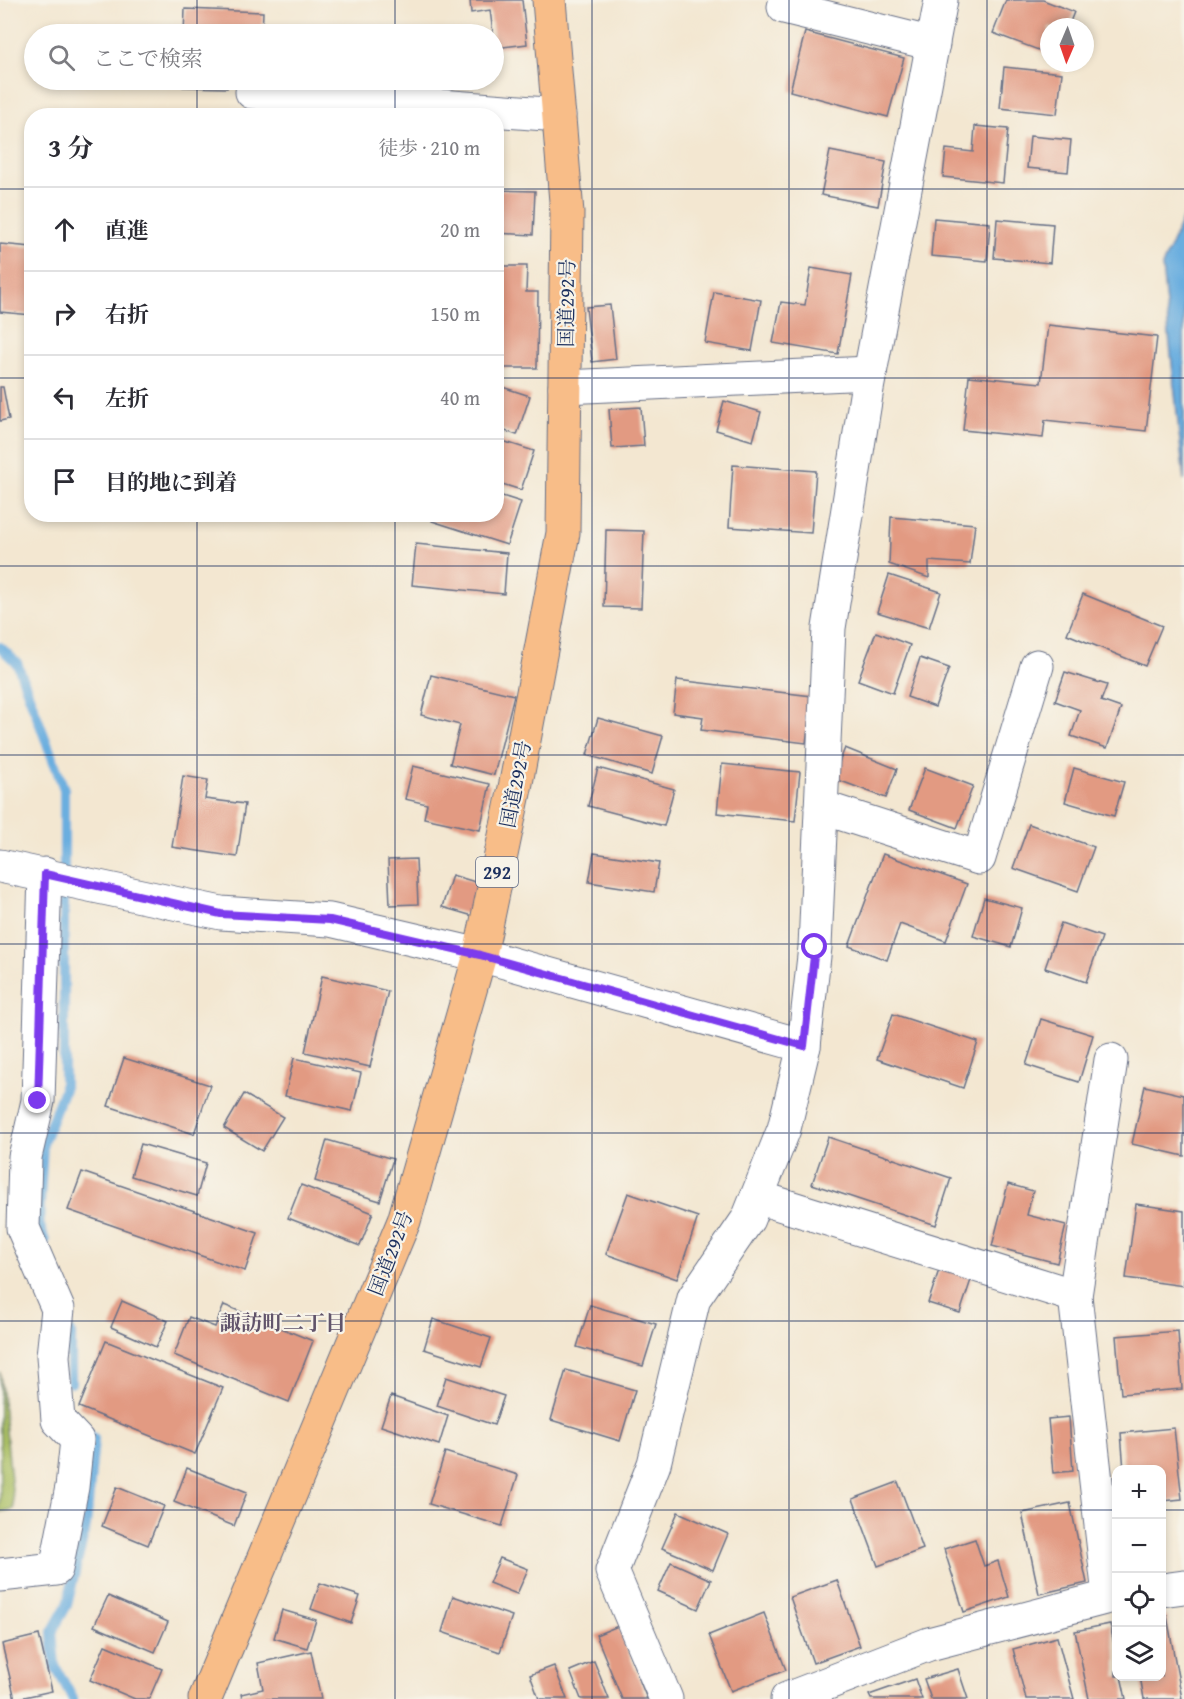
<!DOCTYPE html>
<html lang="ja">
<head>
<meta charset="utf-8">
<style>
	body { margin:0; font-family:"Gentium Book Plus","Noto Serif JP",serif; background:#f7f7f7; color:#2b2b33 }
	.controls { position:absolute; right:18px; bottom:18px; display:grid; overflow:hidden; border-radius:12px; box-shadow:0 3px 9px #0003 }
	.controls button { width:54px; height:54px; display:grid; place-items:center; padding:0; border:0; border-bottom:2px solid #e1e1e2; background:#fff; color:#2b2b33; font:30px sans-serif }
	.compass { position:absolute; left:1040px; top:18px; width:54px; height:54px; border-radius:50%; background:#fff; box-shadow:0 3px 9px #0003; rotate:182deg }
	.stop { position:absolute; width:18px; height:18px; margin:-14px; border:4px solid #7c3aed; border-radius:50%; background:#fff }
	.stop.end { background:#7c3aed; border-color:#fff; box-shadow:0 2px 6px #0008 }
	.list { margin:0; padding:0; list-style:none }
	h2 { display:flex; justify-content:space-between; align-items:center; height:78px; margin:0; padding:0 24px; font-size:26px }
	h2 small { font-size:20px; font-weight:400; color:#7c7c81 }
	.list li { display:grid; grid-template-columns:39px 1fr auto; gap:18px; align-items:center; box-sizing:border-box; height:84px; padding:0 24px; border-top:2px solid #e1e1e2 }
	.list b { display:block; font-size:22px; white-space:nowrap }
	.list em { font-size:20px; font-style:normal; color:#7c7c81 }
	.icon { flex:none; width:33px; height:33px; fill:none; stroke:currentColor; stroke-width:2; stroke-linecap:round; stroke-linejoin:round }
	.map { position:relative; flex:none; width:1184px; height:1699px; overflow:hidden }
	.search { position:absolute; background:#fff; box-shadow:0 3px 9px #0003; left:24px; top:24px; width:480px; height:66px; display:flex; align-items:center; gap:15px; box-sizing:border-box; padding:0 21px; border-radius:33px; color:#7c7c81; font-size:22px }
	.panel { position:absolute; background:#fff; box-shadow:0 3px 9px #0003; left:24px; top:108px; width:480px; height:414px; border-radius:24px }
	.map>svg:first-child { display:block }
	.green { fill:#aabf63; stroke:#627760; stroke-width:1.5 }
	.water { fill:#6aaedf; stroke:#426e9e; stroke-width:1.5 }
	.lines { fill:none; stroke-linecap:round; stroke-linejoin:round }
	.stream { stroke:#6aaedf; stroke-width:10 }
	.building { fill:#e29a82 }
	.minor-casing { stroke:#676f86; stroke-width:35 }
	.trunk-casing { stroke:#676f86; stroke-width:35 }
	.minor { stroke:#fff; stroke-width:33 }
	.trunk { stroke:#f8bd88; stroke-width:33 }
	.route { stroke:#7c3aed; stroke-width:8 }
	.grid { fill:none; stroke:#1b2f5e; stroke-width:1.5; stroke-opacity:0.55 }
	.labels { text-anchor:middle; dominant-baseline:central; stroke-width:4.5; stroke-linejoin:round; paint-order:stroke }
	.shield { fill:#f7f3e8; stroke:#5d6a87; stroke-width:1.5 }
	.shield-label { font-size:18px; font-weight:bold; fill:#1b2f5e }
	.street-label { font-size:20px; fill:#1b2f5e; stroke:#f7f3e8 }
	.neighbourhood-label { font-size:21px; font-weight:bold; fill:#61546b; stroke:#f7f3e8 }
</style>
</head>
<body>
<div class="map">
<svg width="1184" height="1699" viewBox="0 0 1184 1699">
	<rect width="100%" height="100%" fill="#f7f3e8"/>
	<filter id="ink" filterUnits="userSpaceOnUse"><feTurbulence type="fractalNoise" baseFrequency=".0167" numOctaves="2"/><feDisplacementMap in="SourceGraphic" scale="12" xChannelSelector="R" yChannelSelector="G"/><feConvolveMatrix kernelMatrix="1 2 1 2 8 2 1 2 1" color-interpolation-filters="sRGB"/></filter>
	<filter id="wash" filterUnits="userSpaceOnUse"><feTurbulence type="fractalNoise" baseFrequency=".008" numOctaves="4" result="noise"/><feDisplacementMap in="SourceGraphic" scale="24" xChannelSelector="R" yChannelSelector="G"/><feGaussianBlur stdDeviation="1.35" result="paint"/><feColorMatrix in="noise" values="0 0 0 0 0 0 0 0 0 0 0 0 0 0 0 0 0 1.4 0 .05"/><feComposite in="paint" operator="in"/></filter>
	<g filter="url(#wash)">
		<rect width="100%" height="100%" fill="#f3e7d1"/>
		<polygon class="green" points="0,1372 14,1509 0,1512"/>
		<polygon class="water" points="1184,215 1184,481 1162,266"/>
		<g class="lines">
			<g class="stream">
				<polyline points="0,647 17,663 64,789 64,1089 43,1143 39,1223 45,1241"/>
				<polyline points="71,1333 71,1383"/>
				<polyline points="73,1699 55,1666 52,1632 67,1605 86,1526 94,1439 84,1429"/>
			</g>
		</g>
		<g id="blocks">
			<g class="building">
				<polygon points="470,0 522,0 527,44 495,48 490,10 471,13"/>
				<polygon points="1006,0 1043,0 1074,12 1068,27 1049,27 1049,54 993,33"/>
				<polygon points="185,9 263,12 262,34 184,34"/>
				<polygon points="805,32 904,58 888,117 790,91"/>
				<polygon points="1004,67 1062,73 1057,114 1000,108"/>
				<polygon points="183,80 227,80 227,88 183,87"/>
				<polygon points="975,126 1008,129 1003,183 943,177 946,149 973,152"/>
				<polygon points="1030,136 1071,140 1068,172 1027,168"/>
				<polygon points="830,151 886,162 878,206 821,195"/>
				<polygon points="496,190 535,191 533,235 496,233"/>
				<polygon points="934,218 990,223 987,261 931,256"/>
				<polygon points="997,219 1053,224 1050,263 994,258"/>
				<polygon points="0,244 32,247 32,315 0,312"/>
				<polygon points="496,266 527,266 526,292 538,292 537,368 496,368"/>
				<polygon points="811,268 852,275 838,354 773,343 781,302 805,305"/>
				<polygon points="714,292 761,300 752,351 705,343"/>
				<polygon points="610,305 616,359 592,362 586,307"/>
				<polygon points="1048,325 1157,337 1146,431 1045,420 1043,438 963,430 969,376 1041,383"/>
				<polygon points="496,385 530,396 517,435 496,428"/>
				<polygon points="0,387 3,387 9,419 0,421"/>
				<polygon points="724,401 761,412 753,441 716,430"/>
				<polygon points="641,407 644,446 612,448 609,409"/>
				<polygon points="496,439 534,451 521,490 496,482"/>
				<polygon points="733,465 816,471 811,533 729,527"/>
				<polygon points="496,494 521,502 507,545 432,521 434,514 496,514"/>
				<polygon points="891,517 975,524 970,564 929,561 929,578 889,564"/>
				<polygon points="606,530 644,531 641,608 604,607"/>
				<polygon points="416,544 507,553 504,594 412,585"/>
				<polygon points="889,575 941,592 929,628 877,612"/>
				<polygon points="1083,594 1162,626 1145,666 1067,634"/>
				<polygon points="876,632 910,645 893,693 858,680"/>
				<polygon points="920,658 949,668 935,707 907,697"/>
				<polygon points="1065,672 1107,685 1101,701 1121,708 1107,748 1071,736 1080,710 1055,701"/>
				<polygon points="431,675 514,695 494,775 450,764 460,725 421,715"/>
				<polygon points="677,680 812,696 806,743 701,730 703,717 673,713"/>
				<polygon points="598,718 663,736 652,774 587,755"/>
				<polygon points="845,748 897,769 886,798 833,778"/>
				<polygon points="722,764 800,772 795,821 717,813"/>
				<polygon points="413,766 490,784 480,830 424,818 427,804 405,799"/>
				<polygon points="598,768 674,789 664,826 588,806"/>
				<polygon points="925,768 973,786 957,828 909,810"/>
				<polygon points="1074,768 1124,782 1114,816 1065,802"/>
				<polygon points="183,776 208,780 205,799 245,804 237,857 172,847"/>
				<polygon points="1029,824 1094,847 1078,891 1013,868"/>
				<polygon points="594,853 659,863 654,892 589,882"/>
				<polygon points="883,854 967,884 946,941 900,924 887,960 849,946"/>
				<polygon points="416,859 418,904 390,905 388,860"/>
				<polygon points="452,875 482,884 473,916 442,907"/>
				<polygon points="984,898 1022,908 1011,947 973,936"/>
				<polygon points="1061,923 1102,937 1086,982 1045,968"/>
				<polygon points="322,976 388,991 370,1067 305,1052"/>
				<polygon points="893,1014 978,1042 963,1088 877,1059"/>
				<polygon points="1041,1019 1093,1035 1079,1082 1026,1065"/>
				<polygon points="124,1058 210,1085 194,1134 108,1106"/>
				<polygon points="294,1058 361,1073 352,1111 285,1096"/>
				<polygon points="1145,1086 1184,1095 1184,1156 1132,1144"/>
				<polygon points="244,1094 283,1117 262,1151 224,1128"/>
				<polygon points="828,1137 951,1178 936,1225 812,1184"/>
				<polygon points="327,1140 393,1159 380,1201 315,1181"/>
				<polygon points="141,1144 206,1163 197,1196 131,1176"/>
				<polygon points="82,1172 258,1233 245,1271 68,1210"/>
				<polygon points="1008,1184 1033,1191 1027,1215 1066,1225 1057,1263 992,1246"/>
				<polygon points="301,1185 373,1213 360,1246 288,1218"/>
				<polygon points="628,1193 698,1217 677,1279 606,1254"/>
				<polygon points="1136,1204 1184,1211 1184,1286 1126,1278"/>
				<polygon points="940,1267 972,1277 960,1313 928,1303"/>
				<polygon points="122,1301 168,1321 156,1347 111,1327"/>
				<polygon points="224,1305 313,1341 289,1402 174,1355 189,1317 215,1327"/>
				<polygon points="590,1305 656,1324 643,1366 577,1347"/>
				<polygon points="433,1319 491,1338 481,1367 424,1349"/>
				<polygon points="1178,1331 1182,1389 1121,1394 1116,1336"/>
				<polygon points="106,1341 223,1388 195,1454 79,1407"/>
				<polygon points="566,1370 635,1390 620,1441 551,1420"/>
				<polygon points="446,1377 504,1396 494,1425 437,1406"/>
				<polygon points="391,1396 448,1416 439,1445 381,1426"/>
				<polygon points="1069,1417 1073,1471 1053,1473 1048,1419"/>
				<polygon points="1174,1428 1182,1499 1162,1501 1162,1470 1124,1470 1121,1433"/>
				<polygon points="445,1452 518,1475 502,1526 429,1504"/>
				<polygon points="187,1468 247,1492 234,1526 174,1502"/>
				<polygon points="898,1482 923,1549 878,1566 853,1499"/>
				<polygon points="117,1487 164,1506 148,1545 102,1526"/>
				<polygon points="1070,1503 1087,1583 1039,1594 1022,1513"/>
				<polygon points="678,1512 728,1534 713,1570 662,1548"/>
				<polygon points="975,1539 984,1566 998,1561 1009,1597 964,1612 944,1549"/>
				<polygon points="500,1558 528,1569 517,1594 489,1583"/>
				<polygon points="671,1562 711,1580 698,1609 658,1591"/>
				<polygon points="837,1580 860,1646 813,1663 790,1597"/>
				<polygon points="320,1583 360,1596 351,1623 311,1609"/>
				<polygon points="108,1596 168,1622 155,1652 94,1626"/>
				<polygon points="453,1596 512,1616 500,1652 442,1632"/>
				<polygon points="282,1610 316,1620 307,1648 274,1638"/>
				<polygon points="764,1613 786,1670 731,1691 709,1635"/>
				<polygon points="1167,1616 1182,1699 1144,1699 1140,1676 1162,1676 1162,1617"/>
				<polygon points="1110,1624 1116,1654 1116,1676 1121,1676 1126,1699 1089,1699 1075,1631"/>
				<polygon points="618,1626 647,1699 622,1699 596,1635"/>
				<polygon points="39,1635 52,1691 15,1699 2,1644"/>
				<polygon points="1057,1637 1074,1699 1026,1699 1013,1649"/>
				<polygon points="105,1645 162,1669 149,1699 135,1699 90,1680"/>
				<polygon points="311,1651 321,1699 242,1699 241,1694 263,1689 258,1663"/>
				<polygon points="594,1661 609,1699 581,1699 570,1671"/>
				<polygon points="554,1666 567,1699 539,1699 530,1675"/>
				<polygon points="958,1669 968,1699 931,1699 924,1679"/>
				<polygon points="915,1679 922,1699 871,1699 869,1695"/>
			</g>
		</g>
	</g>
	<g filter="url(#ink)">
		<use href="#blocks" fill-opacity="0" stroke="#676f86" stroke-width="1.5"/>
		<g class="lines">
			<g class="minor-casing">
				<g id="minor">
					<polyline points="786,0 784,7 933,44"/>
					<polyline points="252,92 559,115"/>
					<polyline points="565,387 870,373"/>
					<polyline points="821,807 979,858 1037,666"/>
					<polyline points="0,866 221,913 330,920 480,955 804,1046"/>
					<polyline points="757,1197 1075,1296"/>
					<polyline points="0,1575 56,1569 72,1487 77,1440 58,1420 53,1356 58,1309 23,1228 25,1157 38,1101 45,874"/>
					<polyline points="1162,1590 1184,1587"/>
					<polyline points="1109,1596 1075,1296 1111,1060"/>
					<polyline points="666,1699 612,1571 654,1464 694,1298 748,1219 784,1129 804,1046 815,947 829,628 867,389 941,0"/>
					<polyline points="787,1699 929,1644 1116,1595"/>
				</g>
			</g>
			<g class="trunk-casing">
				<polyline id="trunk" points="205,1699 404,1221 480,955 515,788 563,533 567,213 549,0"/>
			</g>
			<use href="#minor" class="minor"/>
			<use href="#trunk" class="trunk"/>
		</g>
	</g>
	<g class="lines" filter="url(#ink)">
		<polyline class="route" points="38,1101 45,874 221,914 330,920 480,955 804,1046 815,947"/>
	</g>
	<path class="grid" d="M197 0V34M395 0V34M592 0V1699M789 0V1699M987 0V1699M197 80V116M395 80V116M0 189H32M496 189H1184M0 378H32M496 378H1184M197 514V1699M395 514V1699M0 566H1184M0 755H1184M0 944H1184M0 1133H1184M0 1321H1184M0 1510H1116M1162 1510H1184"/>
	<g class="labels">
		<rect class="shield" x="476" y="857" width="42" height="30" rx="4.5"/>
		<g class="shield-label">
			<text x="497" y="872">292</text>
		</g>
		<g class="street-label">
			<text transform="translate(566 303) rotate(-89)">国道292号</text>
			<text transform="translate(515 784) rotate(-79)">国道292号</text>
			<text transform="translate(390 1253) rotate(-69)">国道292号</text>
		</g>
		<g class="neighbourhood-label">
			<text x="283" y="1322">諏訪町二丁目</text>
		</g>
	</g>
</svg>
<div class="controls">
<button>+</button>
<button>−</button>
<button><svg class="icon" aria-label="locate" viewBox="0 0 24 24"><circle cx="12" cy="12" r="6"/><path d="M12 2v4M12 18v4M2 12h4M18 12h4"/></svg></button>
<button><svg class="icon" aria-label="layers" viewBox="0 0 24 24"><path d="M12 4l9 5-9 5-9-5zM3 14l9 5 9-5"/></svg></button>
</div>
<svg class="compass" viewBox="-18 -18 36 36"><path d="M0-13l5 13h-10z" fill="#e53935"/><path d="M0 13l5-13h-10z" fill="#7c7c81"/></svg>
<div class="stop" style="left:815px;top:947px"></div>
<div class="stop end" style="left:38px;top:1101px"></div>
<div class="search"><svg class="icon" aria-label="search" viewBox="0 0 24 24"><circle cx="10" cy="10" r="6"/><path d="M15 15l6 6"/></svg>ここで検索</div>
<section class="panel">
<h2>3 分<small>徒歩 · 210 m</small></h2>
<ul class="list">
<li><svg class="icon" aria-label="ahead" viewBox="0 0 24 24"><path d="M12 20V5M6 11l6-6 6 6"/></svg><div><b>直進</b></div><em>20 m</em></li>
<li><svg class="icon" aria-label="right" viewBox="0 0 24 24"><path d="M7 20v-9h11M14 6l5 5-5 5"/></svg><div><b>右折</b></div><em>150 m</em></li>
<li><svg class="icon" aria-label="left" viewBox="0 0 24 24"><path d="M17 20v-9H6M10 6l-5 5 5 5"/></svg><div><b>左折</b></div><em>40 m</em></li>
<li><svg class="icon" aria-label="arrive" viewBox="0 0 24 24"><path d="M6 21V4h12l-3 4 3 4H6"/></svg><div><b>目的地に到着</b></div></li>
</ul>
</section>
</div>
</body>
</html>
